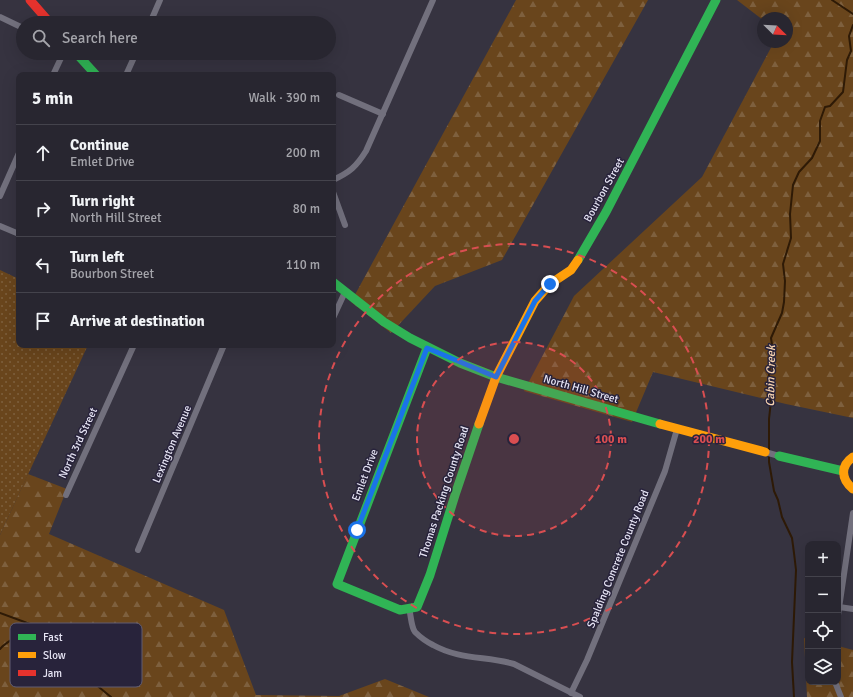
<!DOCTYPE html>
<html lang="en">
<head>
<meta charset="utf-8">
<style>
	body { margin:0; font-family:Signika,sans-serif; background:#34323c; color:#f1f3f6 }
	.controls { position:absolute; right:12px; bottom:12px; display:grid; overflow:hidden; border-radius:8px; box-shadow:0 4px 16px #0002 }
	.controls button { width:36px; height:36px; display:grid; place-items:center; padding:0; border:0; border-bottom:1px solid #44434c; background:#282630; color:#f1f3f6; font:20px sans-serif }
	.compass { position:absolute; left:757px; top:12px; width:36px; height:36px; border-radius:50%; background:#282630; box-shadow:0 4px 16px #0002; rotate:114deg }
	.stop { position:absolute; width:12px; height:12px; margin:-9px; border:3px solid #1a73e8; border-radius:50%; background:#fff }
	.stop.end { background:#1a73e8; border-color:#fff; box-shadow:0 1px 4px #0008 }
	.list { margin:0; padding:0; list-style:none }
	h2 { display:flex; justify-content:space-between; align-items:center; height:52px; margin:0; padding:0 16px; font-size:17px }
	h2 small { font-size:13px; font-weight:400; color:#a5a5ab }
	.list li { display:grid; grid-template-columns:26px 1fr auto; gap:12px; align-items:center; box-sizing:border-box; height:56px; padding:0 16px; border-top:1px solid #44434c }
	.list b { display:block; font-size:15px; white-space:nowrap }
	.list p { margin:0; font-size:13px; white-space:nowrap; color:#a5a5ab }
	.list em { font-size:13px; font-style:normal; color:#a5a5ab }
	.icon { flex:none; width:22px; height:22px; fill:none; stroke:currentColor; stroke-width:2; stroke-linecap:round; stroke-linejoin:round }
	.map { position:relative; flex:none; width:853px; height:697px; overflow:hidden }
	.search { position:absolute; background:#282630; box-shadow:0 4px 16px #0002; left:16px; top:16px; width:320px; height:44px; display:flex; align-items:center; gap:10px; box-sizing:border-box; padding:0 14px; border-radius:22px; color:#a5a5ab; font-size:15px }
	.panel { position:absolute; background:#282630; box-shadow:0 4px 16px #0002; left:16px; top:72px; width:320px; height:276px; border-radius:8px }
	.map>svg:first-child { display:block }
	.grass { fill:url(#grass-dots) }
	.forest { fill:url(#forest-firs) }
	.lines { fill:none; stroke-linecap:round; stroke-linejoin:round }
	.stream { stroke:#2e1a06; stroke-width:2 }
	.street { stroke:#72707d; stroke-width:6 }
	.fast { stroke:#30b455; stroke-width:9 }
	.slow { stroke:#ff9f0a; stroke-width:9 }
	.jam { stroke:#e5322d; stroke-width:9 }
	.route { stroke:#1a73e8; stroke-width:5 }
	.ring { fill:none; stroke:#d94e51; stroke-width:2; stroke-dasharray:7 5 }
	.labels { text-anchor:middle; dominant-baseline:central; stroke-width:3; stroke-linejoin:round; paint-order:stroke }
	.street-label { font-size:11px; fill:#e7e5f5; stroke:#28233b }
	.water-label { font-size:12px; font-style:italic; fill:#f8d4b0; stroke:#28233b }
	.key { fill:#28233b; stroke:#615d73; stroke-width:1 }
	.key-label { font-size:11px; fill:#e7e5f5 }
	.centre { fill:#d94e51; stroke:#28233b; stroke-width:2 }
	.ring-label { font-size:12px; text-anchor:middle; font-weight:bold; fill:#d94e51; stroke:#28233b; stroke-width:3; stroke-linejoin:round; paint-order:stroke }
</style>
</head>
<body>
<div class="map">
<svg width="853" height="697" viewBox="0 0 853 697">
	<defs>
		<pattern id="grass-dots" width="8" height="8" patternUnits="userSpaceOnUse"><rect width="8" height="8" fill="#69451c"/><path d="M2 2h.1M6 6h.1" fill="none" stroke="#7e603e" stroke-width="1.8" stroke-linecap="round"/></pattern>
		<pattern id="forest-firs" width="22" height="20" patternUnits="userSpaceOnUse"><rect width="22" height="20" fill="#69451c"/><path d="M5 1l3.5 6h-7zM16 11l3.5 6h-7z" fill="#7e603e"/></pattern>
	</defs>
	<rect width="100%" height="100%" fill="#363340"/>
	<polygon class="grass" points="0,270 19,279 19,345 88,345 0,535"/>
	<g class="forest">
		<polygon points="516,0 648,0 502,260 435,286 391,333 351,302"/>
		<polygon points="737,0 853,0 853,418 786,404 653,372 632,422 524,391 574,296 702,177 774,42 787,42 787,18 763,18 763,20"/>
		<polygon points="28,474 67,489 49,534 224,610 256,695 339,696 385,679 429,697 0,697 0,535"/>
		<polygon points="804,638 808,639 808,682 838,682 838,646 853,650 853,697 807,697"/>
	</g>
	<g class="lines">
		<g class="stream">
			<polyline points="832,0 853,14"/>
			<polyline points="0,613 30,624 52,644 66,660 111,697"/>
			<path d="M0 649C5 643 12 640 18 635 22 631 25 627 30 624"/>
			<polyline points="794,697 792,662 796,570 794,553 792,538 782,517 778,500 774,491 769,462 769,419 771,401 768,385 770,365 773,351 771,338 782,313 784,302 785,281 783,264 791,238 790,214 793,185 799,172 812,158 820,141 820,121 825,107 830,106 843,92 847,60 851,51 849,36 853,25"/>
		</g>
		<g class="street">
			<polyline points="0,17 23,28"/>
			<polyline points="150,23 160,0"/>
			<polyline points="53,75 61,58 59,53"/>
			<polyline points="126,75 136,53"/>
			<polyline points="339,95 383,114"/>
			<path d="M333 180C350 172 356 167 366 151L433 0"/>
			<polyline points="333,192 345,225"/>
			<polyline points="0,196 19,153"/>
			<polyline points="0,226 19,234"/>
			<polyline points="333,318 345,292"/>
			<polyline points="765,452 779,456"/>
			<polyline points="66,495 134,345"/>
			<polyline points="138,550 224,345"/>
			<polyline points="839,607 853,609"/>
			<path d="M409 608C411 615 411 627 415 632 420 637 427 642 433 645 460 660 486 656 514 664L580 697"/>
			<polyline points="838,615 853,513"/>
			<polyline points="835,682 841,697"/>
			<polyline points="571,693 587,660 641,529 665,471 677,429"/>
		</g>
		<g class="fast">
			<polyline points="76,53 96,75"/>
			<polyline points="578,260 606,212 716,0"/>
			<polyline points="333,282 384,322 410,338 460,363 496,377 660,424"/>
			<polyline points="427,348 337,584 400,610 417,607 430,575 456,492 479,424"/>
			<polyline points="779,456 843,471"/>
		</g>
		<g class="slow">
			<polyline points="479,424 496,377 535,301 550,284 571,270 578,260"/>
			<polyline points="660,424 765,452"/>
			<path d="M853 457C840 466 841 479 853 489"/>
		</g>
		<polyline class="jam" points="30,0 50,23"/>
	</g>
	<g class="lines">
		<polyline class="route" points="357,530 427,348 496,377 535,301 550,284"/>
	</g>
	<circle cx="514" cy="439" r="97" fill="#d94e51" fill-opacity=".12"/>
	<g class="ring">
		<circle cx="514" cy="439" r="97"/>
		<circle cx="514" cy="439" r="195"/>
	</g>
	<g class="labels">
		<g class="street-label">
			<text transform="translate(604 190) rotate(-61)">Bourbon Street</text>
			<text transform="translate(581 389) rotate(16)">North Hill Street</text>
			<text transform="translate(78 443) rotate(-65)">North 3rd Street</text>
			<text transform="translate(172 444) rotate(-67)">Lexington Avenue</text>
			<text transform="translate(365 475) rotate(-69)">Emlet Drive</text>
			<text transform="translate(444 492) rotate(-72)">Thomas Packing County Road</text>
			<text transform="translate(618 559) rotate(-68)">Spalding Concrete County Road</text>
		</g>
		<g class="water-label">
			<text transform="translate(771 376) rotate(-89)">Cabin Creek</text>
		</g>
	</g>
	<rect x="10" y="623" width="132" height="64" rx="6" class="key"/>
	<rect x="18" y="634" width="18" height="6" fill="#30b455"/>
	<rect x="18" y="652" width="18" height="6" fill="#ff9f0a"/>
	<rect x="18" y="670" width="18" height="6" fill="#e5322d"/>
	<g class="key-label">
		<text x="43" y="641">Fast</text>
		<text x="43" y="659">Slow</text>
		<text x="43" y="677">Jam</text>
	</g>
	<circle cx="514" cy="439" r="6" class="centre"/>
	<g class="ring-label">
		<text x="611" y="443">100 m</text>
		<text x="709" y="443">200 m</text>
	</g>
</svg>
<div class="controls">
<button>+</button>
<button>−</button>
<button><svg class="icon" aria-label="locate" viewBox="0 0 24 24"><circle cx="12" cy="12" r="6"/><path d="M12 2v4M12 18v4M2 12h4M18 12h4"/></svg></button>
<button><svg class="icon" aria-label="layers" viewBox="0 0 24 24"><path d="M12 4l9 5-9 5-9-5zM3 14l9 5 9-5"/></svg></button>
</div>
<svg class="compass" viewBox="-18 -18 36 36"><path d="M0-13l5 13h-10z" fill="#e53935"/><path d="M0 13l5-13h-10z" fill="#a5a5ab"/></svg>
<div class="stop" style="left:357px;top:530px"></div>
<div class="stop end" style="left:550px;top:284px"></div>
<div class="search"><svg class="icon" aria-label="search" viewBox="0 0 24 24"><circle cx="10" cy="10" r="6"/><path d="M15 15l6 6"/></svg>Search here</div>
<section class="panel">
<h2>5 min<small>Walk · 390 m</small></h2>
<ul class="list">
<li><svg class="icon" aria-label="ahead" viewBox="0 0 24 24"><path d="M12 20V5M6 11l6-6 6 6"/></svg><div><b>Continue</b><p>Emlet Drive</p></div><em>200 m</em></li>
<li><svg class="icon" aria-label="right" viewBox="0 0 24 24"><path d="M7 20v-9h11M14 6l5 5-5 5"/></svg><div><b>Turn right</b><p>North Hill Street</p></div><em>80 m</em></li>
<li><svg class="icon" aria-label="left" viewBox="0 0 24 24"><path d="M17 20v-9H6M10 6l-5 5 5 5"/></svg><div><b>Turn left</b><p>Bourbon Street</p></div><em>110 m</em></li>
<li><svg class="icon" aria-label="arrive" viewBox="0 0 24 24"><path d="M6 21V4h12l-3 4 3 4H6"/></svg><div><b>Arrive at destination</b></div></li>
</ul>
</section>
</div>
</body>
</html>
